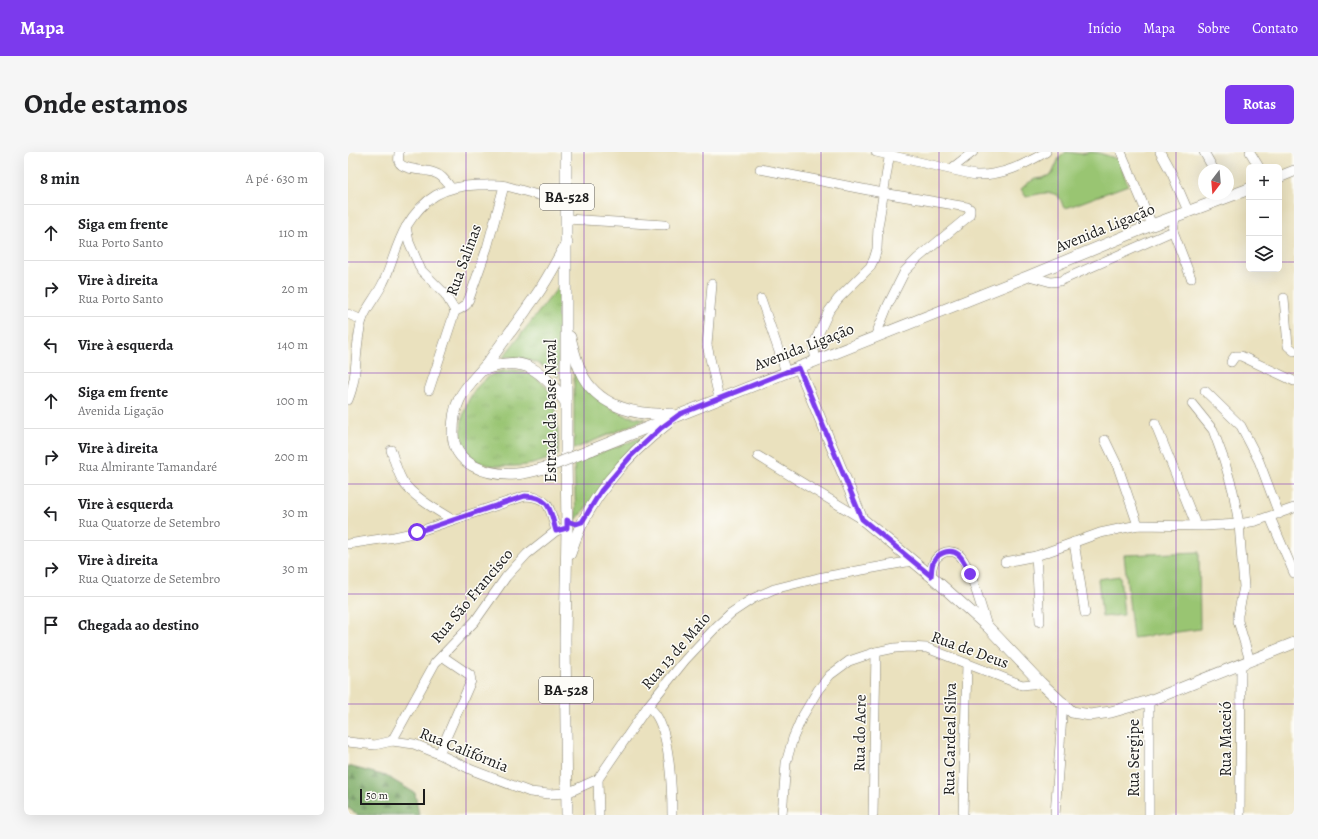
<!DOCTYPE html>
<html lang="pt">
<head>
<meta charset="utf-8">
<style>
	body { margin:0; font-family:Alegreya,serif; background:#f6f6f6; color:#202124 }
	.controls { position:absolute; right:12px; top:12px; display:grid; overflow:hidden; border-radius:6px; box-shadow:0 4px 16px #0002 }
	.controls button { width:36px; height:36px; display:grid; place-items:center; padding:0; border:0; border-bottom:1px solid #e0e0e0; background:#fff; color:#202124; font:20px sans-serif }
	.compass { position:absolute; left:850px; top:12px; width:36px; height:36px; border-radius:50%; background:#fff; box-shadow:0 4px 16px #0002; rotate:196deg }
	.scale { position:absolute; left:12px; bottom:10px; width:65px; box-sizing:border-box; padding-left:4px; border:2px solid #1c1c1c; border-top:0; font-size:11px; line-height:14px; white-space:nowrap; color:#1c1c1c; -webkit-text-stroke:3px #fdfcf7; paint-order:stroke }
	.stop { position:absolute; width:12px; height:12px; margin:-9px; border:3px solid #7c3aed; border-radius:50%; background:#fff }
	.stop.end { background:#7c3aed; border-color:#fff; box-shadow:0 1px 4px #0008 }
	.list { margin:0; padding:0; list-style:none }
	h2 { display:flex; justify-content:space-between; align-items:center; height:52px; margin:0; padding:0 16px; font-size:17px }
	h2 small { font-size:13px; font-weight:400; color:#757577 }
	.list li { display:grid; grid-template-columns:26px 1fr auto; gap:12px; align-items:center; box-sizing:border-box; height:56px; padding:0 16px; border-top:1px solid #e0e0e0 }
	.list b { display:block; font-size:15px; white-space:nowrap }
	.list p { margin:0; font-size:13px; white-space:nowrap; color:#757577 }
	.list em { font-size:13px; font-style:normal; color:#757577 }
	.icon { flex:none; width:22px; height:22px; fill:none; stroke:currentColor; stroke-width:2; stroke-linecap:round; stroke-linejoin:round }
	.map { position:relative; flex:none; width:946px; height:663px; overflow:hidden; border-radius:6px }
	header { display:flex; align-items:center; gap:24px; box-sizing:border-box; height:56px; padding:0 20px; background:#7c3aed; color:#fff }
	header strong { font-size:19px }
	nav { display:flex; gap:22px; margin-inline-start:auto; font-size:14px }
	.intro { display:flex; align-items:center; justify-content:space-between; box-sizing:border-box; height:96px; padding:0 24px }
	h1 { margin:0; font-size:28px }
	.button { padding:10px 18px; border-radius:6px; background:#7c3aed; color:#fff; font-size:14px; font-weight:700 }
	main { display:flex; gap:24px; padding:0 24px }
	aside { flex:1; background:#fff; border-radius:6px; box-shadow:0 4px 16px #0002 }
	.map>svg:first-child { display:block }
	.grass { fill:#99c572; stroke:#5a7047 }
	.forest { fill:url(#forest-firs); stroke:#4b6340 }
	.park { fill:url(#park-tufts); stroke:#5a7047 }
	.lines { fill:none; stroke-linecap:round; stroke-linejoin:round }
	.minor-casing { stroke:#837e6d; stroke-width:10 }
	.major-casing { stroke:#837e6d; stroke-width:12 }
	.minor { stroke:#fff; stroke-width:9 }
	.major { stroke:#fff; stroke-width:11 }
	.major-bridge-casing { stroke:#837e6d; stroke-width:12; stroke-linecap:butt }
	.major-bridge { stroke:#fff; stroke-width:11 }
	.route { stroke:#7c3aed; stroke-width:5 }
	.grid { fill:none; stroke:#7b2cbf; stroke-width:1; stroke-opacity:0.55 }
	.labels { text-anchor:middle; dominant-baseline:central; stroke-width:3; stroke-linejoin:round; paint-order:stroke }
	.shield { fill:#fdfcf7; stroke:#605f5e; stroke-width:1 }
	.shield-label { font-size:15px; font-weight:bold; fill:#1c1c1c }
	.street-label { font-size:16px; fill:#1c1c1c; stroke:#fdfcf7 }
</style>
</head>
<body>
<header>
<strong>Mapa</strong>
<nav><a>Início</a><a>Mapa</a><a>Sobre</a><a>Contato</a></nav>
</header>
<div class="intro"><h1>Onde estamos</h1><a class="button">Rotas</a></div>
<main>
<aside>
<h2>8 min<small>A pé · 630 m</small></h2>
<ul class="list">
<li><svg class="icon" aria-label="ahead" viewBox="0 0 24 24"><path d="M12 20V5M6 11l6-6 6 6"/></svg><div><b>Siga em frente</b><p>Rua Porto Santo</p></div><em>110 m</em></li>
<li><svg class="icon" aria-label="right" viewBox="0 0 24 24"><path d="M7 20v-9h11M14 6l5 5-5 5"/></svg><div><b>Vire à direita</b><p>Rua Porto Santo</p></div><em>20 m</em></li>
<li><svg class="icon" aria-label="left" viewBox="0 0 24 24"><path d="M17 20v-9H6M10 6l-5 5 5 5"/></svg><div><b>Vire à esquerda</b></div><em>140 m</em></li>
<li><svg class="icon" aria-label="ahead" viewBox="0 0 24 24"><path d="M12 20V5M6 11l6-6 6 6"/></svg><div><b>Siga em frente</b><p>Avenida Ligação</p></div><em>100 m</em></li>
<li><svg class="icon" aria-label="right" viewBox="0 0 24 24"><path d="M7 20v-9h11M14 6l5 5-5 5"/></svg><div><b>Vire à direita</b><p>Rua Almirante Tamandaré</p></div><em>200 m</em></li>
<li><svg class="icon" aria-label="left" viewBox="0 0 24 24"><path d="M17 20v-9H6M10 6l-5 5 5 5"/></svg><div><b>Vire à esquerda</b><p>Rua Quatorze de Setembro</p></div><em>30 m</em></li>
<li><svg class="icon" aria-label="right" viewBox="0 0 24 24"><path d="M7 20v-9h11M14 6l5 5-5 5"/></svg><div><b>Vire à direita</b><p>Rua Quatorze de Setembro</p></div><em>30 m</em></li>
<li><svg class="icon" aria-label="arrive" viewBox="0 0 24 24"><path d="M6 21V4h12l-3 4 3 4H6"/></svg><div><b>Chegada ao destino</b></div></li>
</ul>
</aside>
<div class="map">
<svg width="946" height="663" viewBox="0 0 946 663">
	<defs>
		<pattern id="forest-firs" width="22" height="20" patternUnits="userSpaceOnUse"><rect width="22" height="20" fill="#7aaa64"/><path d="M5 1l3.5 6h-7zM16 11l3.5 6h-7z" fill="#638a52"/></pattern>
		<pattern id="park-tufts" width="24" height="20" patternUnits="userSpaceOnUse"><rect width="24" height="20" fill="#99c572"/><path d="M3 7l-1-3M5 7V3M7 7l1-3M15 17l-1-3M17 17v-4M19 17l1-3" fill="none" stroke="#83a962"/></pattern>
	</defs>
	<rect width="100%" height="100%" fill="#fdfcf7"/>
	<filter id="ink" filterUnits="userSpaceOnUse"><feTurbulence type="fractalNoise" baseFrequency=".025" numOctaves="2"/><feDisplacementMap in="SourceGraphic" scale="8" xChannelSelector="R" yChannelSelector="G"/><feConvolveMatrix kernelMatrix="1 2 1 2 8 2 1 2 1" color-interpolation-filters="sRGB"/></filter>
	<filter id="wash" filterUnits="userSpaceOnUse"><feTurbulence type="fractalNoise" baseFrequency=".012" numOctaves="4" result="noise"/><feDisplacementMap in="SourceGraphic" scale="16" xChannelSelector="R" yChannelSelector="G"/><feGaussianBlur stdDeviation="0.9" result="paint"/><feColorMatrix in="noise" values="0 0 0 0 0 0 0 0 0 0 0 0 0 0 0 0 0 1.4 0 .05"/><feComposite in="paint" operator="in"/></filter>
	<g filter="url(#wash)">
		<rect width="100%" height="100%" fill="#eae1be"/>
		<g class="grass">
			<path d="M718 0 734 2 743 0 751 1 770 7 780 33 721 55 716 56C714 53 714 49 712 47 706 36 687 43 678 45L673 37 680 31 687 27 695 26 704 22 711 6Z"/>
			<polygon points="226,212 262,256 279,264 298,267 226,297"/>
			<polygon points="295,285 228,368 226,311"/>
			<polygon points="851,400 852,477 785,486 776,403"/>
			<polygon points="772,424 776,463 754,465 750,427"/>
		</g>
		<polygon class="forest" points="0,614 38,624 67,641 71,663 10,663 0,656"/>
		<g class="park">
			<path d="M212 133 210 225C194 211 176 204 155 205Z"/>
			<path d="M168 218C213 227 210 267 210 303 201 307 193 310 184 312 172 315 136 316 127 308 101 288 116 242 139 226 148 219 158 218 168 218Z"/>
		</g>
	</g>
	<g filter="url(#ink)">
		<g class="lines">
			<g class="minor-casing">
				<g id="minor">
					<path d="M51 0C51 3 50 7 51 10 55 19 79 17 87 21 94 23 99 30 103 36"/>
					<path d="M528 0 627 23C654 24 676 13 698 0"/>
					<polyline points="773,0 804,73"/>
					<polyline points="812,0 824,22 840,59"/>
					<polyline points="856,0 866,18"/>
					<polyline points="902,0 911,15"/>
					<polyline points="412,17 535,41 619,55 622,57 622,60 621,64 570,106 557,119 540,153 527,185"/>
					<polyline points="603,17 625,0"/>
					<polyline points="219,67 317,73"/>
					<polyline points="58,75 61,90 73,118 97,142 107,159 112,157 118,153 121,147 139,96 156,34"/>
					<polyline points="825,79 843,126"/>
					<polyline points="681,124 703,130 712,129 825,79 827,65"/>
					<polyline points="364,132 359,193 371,246"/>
					<polyline points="936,146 940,194 946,199"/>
					<polyline points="413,147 438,220"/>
					<polyline points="0,162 14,168"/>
					<polyline points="468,209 466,198 467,189 481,159 490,147 522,115 526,107 529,97 530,75 542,0"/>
					<polyline points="883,210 887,204 893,204 946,229"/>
					<polyline points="81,238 107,159"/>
					<polyline points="857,239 893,274 911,309 931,362"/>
					<path d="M0 248C11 222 6 194 14 168 19 154 29 144 35 131 44 113 48 92 58 75 76 45 96 34 130 33 139 33 149 32 158 34 178 39 199 46 219 52"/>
					<polyline points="844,252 865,278 876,308 885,339 891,372 896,435 890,463 890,469 902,509"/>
					<polyline points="807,271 848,373"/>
					<polyline points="757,288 770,315 790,373"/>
					<path d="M43 298C46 308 49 319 54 328 62 343 90 359 105 368"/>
					<polyline points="410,304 514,367"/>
					<polyline points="922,365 946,421"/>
					<polyline points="726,390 737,461"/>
					<path d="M0 392 46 385 69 380 177 344C203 345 202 358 208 379"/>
					<polyline points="688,404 692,470"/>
					<polyline points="657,410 688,404 752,381 790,373 856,374 891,372 908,369 946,356"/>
					<path d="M583 424C584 414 585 406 595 401 599 399 606 399 610 402 622 410 634 459 639 474"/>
					<polyline points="801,549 801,663"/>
					<path d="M300 554C303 557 306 560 308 563 322 584 324 638 324 663"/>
					<polyline points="44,589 87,511 127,469 158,425 179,402 208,379 219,376"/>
					<polyline points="0,590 27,593 44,589 66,592 91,602 124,618 182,640 201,642 219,641 250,627 300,554 337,508 369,474 383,461 404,447 426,437 470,426 564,409"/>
					<polyline points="91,602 123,529 122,523 94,504"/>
					<polyline points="250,627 251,663"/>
					<polyline points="434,663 438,611 445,586 454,565 470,538 482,523 501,509 528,500 547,496 560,495 579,496 674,533 693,531"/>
					<polyline points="525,663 528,500"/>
					<polyline points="615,663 619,512"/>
					<polyline points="707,663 715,550"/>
					<polyline points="892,663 893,512"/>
				</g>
			</g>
			<g class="major-casing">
				<g id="major">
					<polyline points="218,0 218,301 219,376 217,487 219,663"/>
					<polyline points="931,25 946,19"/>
					<path d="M222 185C225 197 230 216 236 226 254 256 291 264 323 262"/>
					<polyline points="451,216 514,367 583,424 640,475 693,531 724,560 742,563 763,560 801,549 946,491"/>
					<path d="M135 218C177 201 193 219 218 250"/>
					<polyline points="243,298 681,124 804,73 901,37"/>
					<path d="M200 315C189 318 179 321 168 322 140 324 105 313 105 281 105 269 106 258 111 248 118 232 132 222 142 208 154 191 166 175 178 158 183 150 190 142 195 133 204 119 211 105 219 91"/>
					<path d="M222 402C238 349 277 304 320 271"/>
				</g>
			</g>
			<use href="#minor" class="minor"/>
			<use href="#major" class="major"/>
			<g class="major-bridge-casing">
				<polyline id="major-bridge" points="200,315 243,298"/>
			</g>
			<use href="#major-bridge" class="major-bridge"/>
		</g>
	</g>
	<g class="lines" filter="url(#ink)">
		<path class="route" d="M69 380 177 344C203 345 202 358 208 379L219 376V368L222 370 228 372 234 370 253 339 283 304 313 276 332 262 438 220 451 216 514 367 583 424C584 419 583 413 586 409 591 400 603 396 611 403 616 408 619 416 622 422"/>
	</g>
	<path class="grid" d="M118 0V663M236 0V663M355 0V663M473 0V663M591 0V663M710 0V663M828 0V663M0 110H901M931 110H946M0 221H946M0 332H946M0 442H946M0 552H946"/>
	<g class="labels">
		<g class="shield">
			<rect x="192" y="32" width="54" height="26" rx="3"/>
			<rect x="191" y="525" width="54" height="26" rx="3"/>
		</g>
		<g class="shield-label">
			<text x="219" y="45">BA-528</text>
			<text x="218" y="538">BA-528</text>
		</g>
		<g class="street-label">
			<text transform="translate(757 76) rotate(-22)">Avenida Ligação</text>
			<text transform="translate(116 108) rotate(-70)">Rua Salinas</text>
			<text transform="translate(456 195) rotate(-21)">Avenida Ligação</text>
			<text transform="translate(203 259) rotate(-90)">Estrada da Base Naval</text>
			<text transform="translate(124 444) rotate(-50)">Rua São Francisco</text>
			<text transform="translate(622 498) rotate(20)">Rua de Deus</text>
			<text transform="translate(328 499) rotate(-49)">Rua 13 de Maio</text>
			<text transform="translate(512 581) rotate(-89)">Rua do Acre</text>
			<text transform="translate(602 587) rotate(-89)">Rua Cardeal Silva</text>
			<text transform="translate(878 587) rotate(-90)">Rua Maceió</text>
			<text transform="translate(116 598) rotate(22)">Rua Califórnia</text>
			<text transform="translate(786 606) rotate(-90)">Rua Sergipe</text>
		</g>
	</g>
</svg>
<div class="controls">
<button>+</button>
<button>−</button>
<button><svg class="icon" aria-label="layers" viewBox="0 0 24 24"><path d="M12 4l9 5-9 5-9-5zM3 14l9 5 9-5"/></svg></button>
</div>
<svg class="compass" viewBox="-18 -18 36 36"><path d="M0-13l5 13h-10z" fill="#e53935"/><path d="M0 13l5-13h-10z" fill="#757577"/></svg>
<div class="scale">50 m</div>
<div class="stop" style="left:69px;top:380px"></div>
<div class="stop end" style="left:622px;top:422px"></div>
</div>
</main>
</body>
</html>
